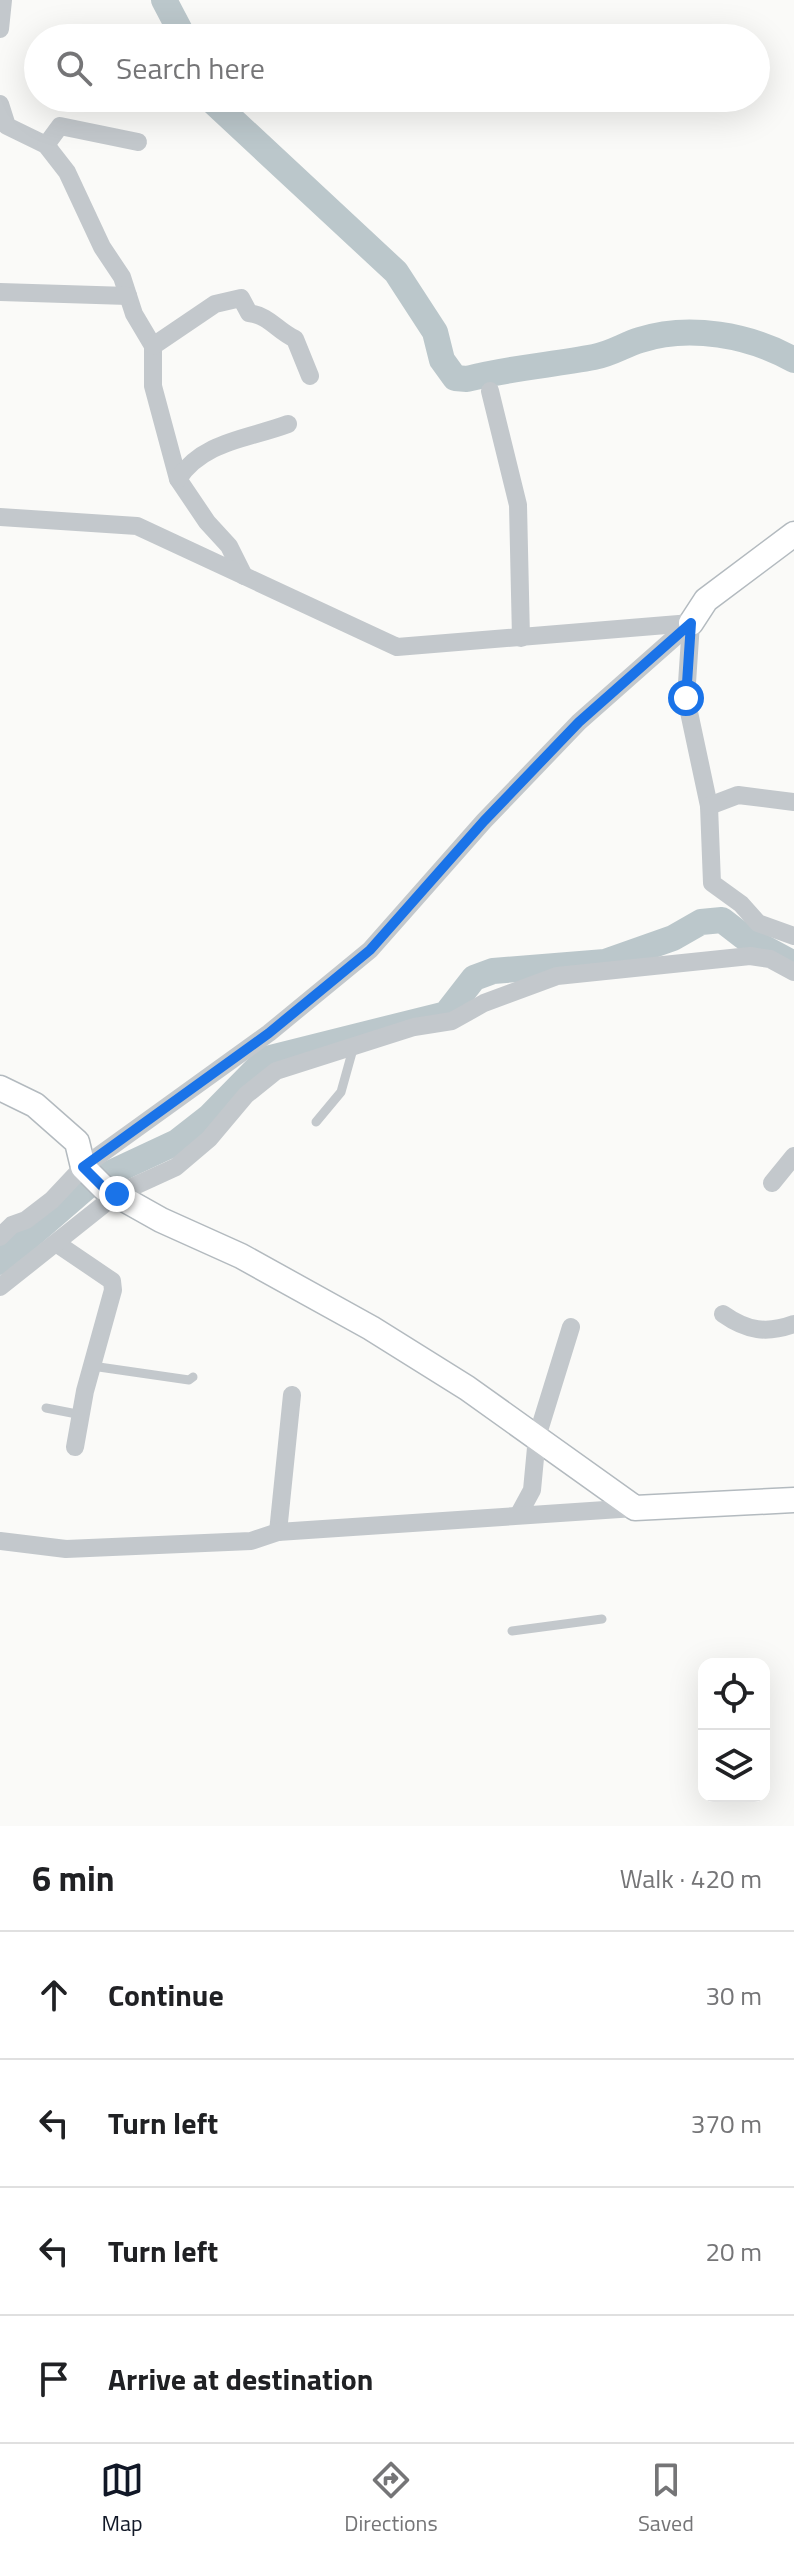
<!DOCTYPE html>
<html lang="en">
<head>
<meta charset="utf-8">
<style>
	body { margin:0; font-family:"Titillium Web",sans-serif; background:#f6f6f6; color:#202124 }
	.controls { position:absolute; right:24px; bottom:24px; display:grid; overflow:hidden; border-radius:16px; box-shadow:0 8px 32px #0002 }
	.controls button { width:72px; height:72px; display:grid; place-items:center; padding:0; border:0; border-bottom:2px solid #e0e0e0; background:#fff; color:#202124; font:40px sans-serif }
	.stop { position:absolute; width:24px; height:24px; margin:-18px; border:6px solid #1a73e8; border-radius:50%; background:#fff }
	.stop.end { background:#1a73e8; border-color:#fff; box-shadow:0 2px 8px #0008 }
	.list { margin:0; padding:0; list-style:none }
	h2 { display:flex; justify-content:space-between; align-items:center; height:104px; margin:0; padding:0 32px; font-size:34px }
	h2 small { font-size:26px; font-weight:400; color:#757577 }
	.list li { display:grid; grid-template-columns:52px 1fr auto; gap:24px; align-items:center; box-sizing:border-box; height:128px; padding:0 32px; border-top:2px solid #e0e0e0 }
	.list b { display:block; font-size:30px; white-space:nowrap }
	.list em { font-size:26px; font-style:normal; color:#757577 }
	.icon { flex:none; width:44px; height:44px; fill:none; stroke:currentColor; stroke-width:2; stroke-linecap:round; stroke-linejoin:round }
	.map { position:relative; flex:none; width:794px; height:1826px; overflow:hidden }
	.search { position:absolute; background:#fff; box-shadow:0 8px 32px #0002; left:24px; right:24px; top:24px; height:88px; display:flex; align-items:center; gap:20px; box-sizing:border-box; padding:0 28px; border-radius:44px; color:#757577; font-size:30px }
	.sheet { height:616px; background:#fff }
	nav { display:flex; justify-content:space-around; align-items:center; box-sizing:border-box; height:112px; border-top:2px solid #e0e0e0; background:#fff; font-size:22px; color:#757577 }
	nav a { display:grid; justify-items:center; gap:4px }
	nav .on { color:#111827 }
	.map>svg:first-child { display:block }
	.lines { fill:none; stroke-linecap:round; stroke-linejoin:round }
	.river { stroke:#bbc7cb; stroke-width:26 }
	.secondary-casing { stroke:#b3babf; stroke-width:27 }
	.lane { stroke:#c3c8cc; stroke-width:9 }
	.street { stroke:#c3c8cc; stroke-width:18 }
	.secondary { stroke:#fff; stroke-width:24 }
	.route { stroke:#1a73e8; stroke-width:10 }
</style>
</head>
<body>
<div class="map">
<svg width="794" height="1826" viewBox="0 0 794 1826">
	<rect width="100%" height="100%" fill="#fafaf8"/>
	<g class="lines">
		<g class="river">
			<polyline points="164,0 184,38"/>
			<path d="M209 98 396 272 435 332 442 360 455 378 467 379C509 368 552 365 594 357 611 354 624 345 640 340 689 324 750 335 794 360"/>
			<polyline points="100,1178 177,1142 209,1117 266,1059 446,1014 474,978 493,971 605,962 673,938 701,922 722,920 744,937 794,964"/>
			<polyline points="0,1262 90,1184"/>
		</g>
		<g class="secondary-casing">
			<g id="secondary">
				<polyline points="691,623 706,600 794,534"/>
				<polyline points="0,1088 35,1105 77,1142 83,1167 104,1188 161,1220 241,1256 371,1328 467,1388 635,1508 794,1500"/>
			</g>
		</g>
		<g class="lane">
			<polyline points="316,1122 341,1092 353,1049"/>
			<polyline points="92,1366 189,1380 193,1377"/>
			<polyline points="46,1408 82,1415"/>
			<polyline points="512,1631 602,1619"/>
		</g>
		<g class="street">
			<polyline points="0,29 3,0"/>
			<polyline points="0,104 7,126 46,145 67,172 102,247 122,277 134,314 153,346 153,386 178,479 207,522 229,546 244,576"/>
			<polyline points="46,145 60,126 138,142"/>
			<polyline points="0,292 128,296"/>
			<path d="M153 346 215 304 241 298 249 313C270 316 276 330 295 339L310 376"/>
			<polyline points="490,391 518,505 521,638"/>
			<path d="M178 479C203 441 248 439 288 424"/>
			<polyline points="0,517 137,526 397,647 691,623"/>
			<polyline points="691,623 686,698 709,806 712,883 741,904 758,923 794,936"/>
			<polyline points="709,806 738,795 794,802"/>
			<polyline points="772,1183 794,1156"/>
			<polyline points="0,1237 12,1225 26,1220 52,1200 83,1167 269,1033 370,950 484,821 579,722 691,623"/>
			<polyline points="56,1243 112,1281 113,1290 85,1391 75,1447"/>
			<polyline points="0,1287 117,1194 176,1167 209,1139 246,1095 276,1071 414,1027 452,1021 484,1003 557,976 750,956 770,959 794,972"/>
			<path d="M723 1314C747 1331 767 1334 794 1324"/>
			<polyline points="519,1514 532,1490 537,1437 571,1327"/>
			<polyline points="278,1532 292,1395"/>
			<polyline points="0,1541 66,1549 251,1541 278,1532 635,1508"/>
		</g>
		<use href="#secondary" class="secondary"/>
	</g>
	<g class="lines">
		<polyline class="route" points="117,1194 104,1188 83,1167 269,1033 370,950 484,821 579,722 691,623 686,698"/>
	</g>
</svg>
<div class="controls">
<button><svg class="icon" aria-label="locate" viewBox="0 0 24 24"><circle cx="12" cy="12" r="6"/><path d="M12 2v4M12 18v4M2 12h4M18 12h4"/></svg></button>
<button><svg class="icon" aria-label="layers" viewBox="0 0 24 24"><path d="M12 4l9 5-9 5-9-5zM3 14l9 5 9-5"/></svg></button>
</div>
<div class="stop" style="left:686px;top:698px"></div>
<div class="stop end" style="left:117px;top:1194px"></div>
<div class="search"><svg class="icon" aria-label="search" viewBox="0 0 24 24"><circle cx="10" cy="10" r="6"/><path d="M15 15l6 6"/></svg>Search here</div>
</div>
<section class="sheet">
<h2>6 min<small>Walk · 420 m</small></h2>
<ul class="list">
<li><svg class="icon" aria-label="ahead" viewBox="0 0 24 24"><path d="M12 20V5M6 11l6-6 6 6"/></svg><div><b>Continue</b></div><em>30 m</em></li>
<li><svg class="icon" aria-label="left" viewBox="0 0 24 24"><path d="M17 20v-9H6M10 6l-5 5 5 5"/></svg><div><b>Turn left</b></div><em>370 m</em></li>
<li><svg class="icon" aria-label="left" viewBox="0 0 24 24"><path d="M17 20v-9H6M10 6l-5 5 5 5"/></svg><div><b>Turn left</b></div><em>20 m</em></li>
<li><svg class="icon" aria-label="arrive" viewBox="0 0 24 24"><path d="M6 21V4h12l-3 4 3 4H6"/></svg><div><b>Arrive at destination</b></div></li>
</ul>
</section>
<nav>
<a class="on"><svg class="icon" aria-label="map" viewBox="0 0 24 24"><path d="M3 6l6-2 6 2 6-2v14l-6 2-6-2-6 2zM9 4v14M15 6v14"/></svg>Map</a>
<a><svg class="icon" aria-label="directions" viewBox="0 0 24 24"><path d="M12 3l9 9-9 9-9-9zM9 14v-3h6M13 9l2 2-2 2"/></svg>Directions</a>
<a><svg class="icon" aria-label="saved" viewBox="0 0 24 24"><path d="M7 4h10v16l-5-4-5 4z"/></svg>Saved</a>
</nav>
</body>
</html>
